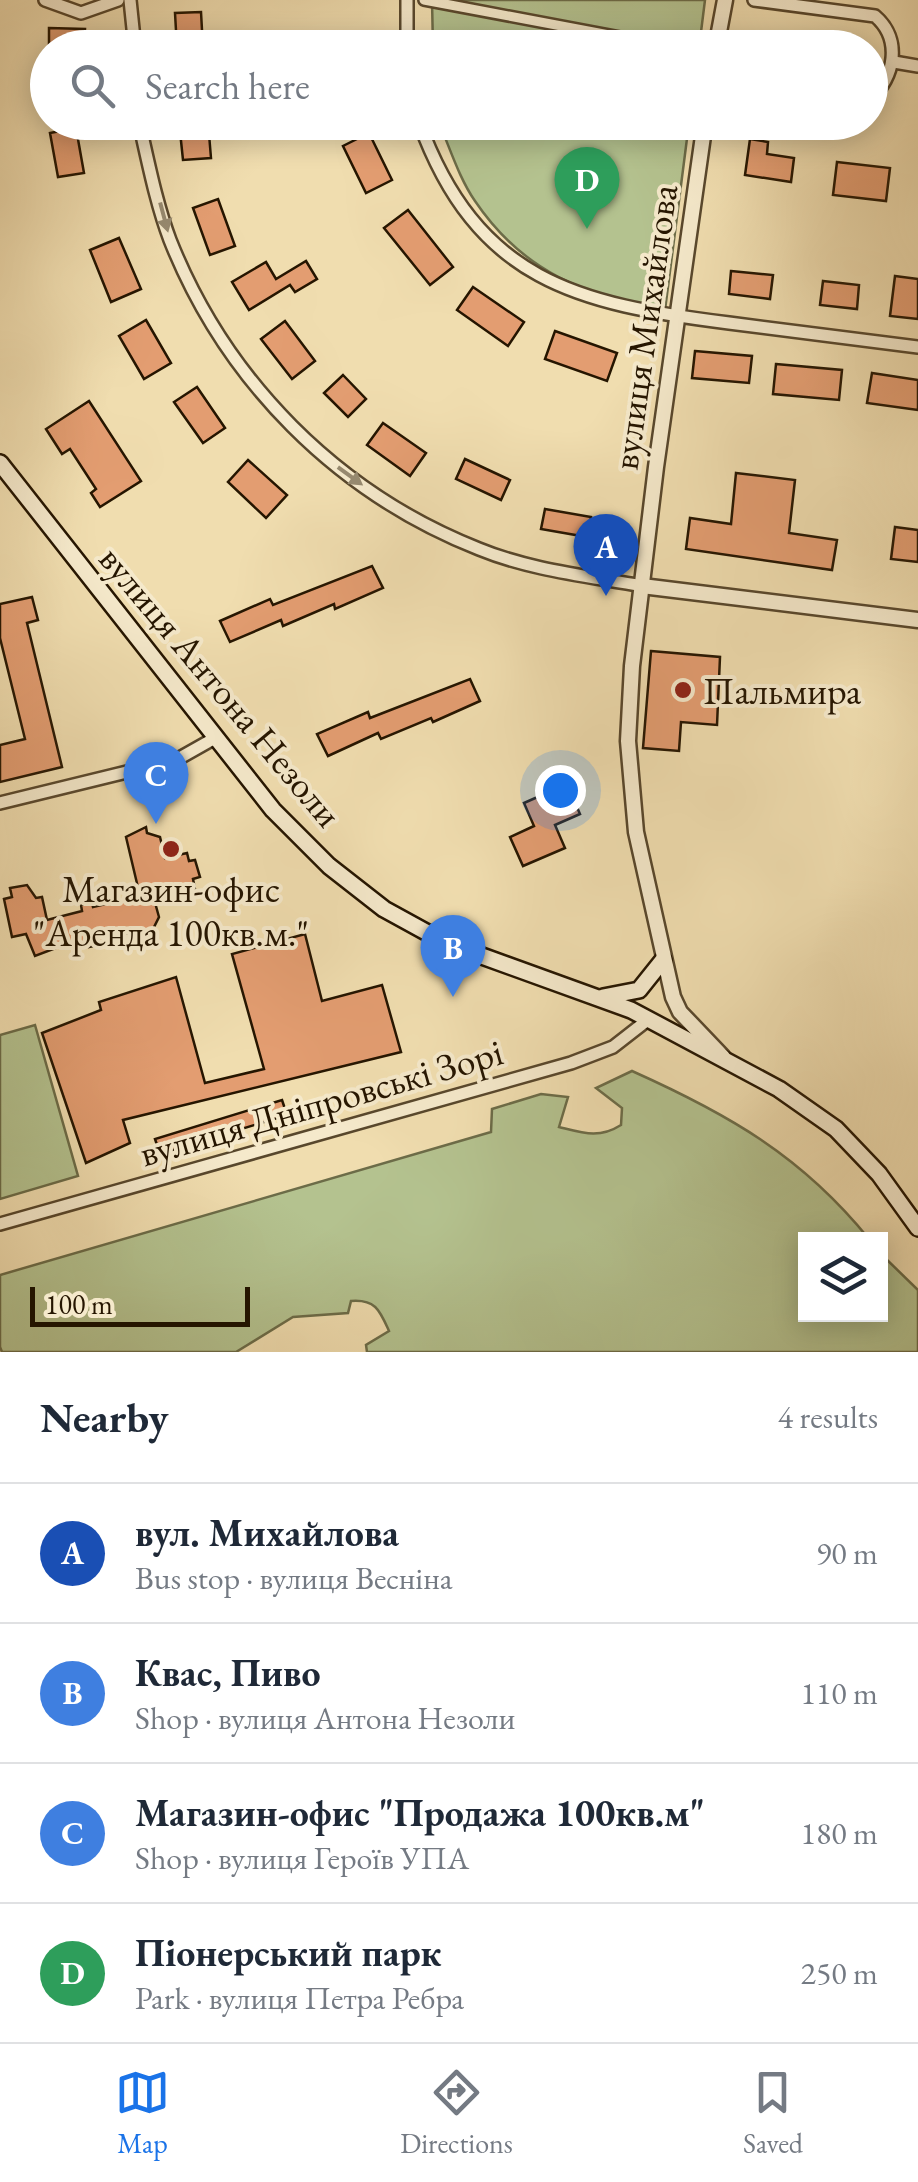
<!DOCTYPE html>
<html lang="en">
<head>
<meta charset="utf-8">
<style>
	body { margin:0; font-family:"EB Garamond",serif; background:#f6f6f7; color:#1f2937 }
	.controls { position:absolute; right:30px; bottom:30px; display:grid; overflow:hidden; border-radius:0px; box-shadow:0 5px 25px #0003 }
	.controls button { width:90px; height:90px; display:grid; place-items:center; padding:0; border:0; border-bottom:2px solid #e0e1e3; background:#fff; color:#1f2937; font:50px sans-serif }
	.scale { position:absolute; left:30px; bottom:25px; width:220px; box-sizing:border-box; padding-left:10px; border:5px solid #251500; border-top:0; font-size:28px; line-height:35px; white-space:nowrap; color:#251500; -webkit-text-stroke:8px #f5e9cb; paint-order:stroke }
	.you { position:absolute; left:560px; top:790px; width:35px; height:35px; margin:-25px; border:8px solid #fff; border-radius:50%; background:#1a73e8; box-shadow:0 0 0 15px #1a73e833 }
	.badge { display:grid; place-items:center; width:65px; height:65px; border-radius:50%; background:#1a73e8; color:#fff; font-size:32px; font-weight:700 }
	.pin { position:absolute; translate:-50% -82px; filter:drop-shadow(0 2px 5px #0008) }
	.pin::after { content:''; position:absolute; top:52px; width:35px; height:30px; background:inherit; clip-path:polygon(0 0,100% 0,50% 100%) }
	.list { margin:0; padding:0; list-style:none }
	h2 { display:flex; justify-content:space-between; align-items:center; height:130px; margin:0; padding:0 40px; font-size:42px }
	h2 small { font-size:32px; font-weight:400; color:#747a83 }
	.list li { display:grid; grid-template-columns:65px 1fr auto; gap:30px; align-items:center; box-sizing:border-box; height:140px; padding:0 40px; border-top:2px solid #e0e1e3 }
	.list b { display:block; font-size:38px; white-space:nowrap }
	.list p { margin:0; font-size:32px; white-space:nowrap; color:#747a83 }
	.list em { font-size:32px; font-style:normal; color:#747a83 }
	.icon { flex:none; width:55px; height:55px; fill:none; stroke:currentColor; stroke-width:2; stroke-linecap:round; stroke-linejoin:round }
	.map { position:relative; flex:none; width:918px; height:1352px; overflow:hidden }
	.search { position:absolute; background:#fff; box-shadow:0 5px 25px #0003; left:30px; right:30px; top:30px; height:110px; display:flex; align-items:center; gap:25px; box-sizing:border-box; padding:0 35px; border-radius:55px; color:#747a83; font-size:38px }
	.sheet { height:690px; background:#fff }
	nav { display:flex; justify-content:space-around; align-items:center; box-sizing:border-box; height:140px; border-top:2px solid #e0e1e3; background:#fff; font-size:28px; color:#747a83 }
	nav a { display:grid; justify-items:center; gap:5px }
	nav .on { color:#1a73e8 }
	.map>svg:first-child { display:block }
	.green { fill:#b4c28f; stroke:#6c6c48; stroke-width:2.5 }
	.building { fill:#e39d71; stroke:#251500; stroke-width:2.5 }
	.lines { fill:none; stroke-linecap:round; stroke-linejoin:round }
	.pedestrian-casing { stroke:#58472c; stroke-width:14 }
	.minor-casing { stroke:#58472c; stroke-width:16 }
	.tertiary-casing { stroke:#58472c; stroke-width:19 }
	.secondary-casing { stroke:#251500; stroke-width:20 }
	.pedestrian { stroke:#f5e9cb; stroke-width:9 }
	.minor { stroke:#f5e9cb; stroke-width:11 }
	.tertiary { stroke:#f5e9cb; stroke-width:14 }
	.secondary { stroke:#f5e9cb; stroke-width:15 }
	.oneway { fill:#978a70 }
	.poi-dot { fill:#8f2418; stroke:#f5e9cb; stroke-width:4 }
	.labels { text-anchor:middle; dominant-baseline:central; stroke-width:8; stroke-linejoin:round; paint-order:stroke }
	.street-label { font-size:38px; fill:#251500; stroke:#f5e9cb }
	.poi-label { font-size:38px; fill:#251500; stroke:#f5e9cb; text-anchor:start }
</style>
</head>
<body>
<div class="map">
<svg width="918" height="1352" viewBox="0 0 918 1352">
	<rect width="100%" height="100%" fill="#f0ddaf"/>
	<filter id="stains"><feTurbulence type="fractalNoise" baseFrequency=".002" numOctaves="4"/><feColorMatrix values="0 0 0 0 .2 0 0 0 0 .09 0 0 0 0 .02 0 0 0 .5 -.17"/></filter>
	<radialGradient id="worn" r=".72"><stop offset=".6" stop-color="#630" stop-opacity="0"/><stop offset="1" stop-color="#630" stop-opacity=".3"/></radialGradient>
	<g class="green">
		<polygon points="432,0 705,0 699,48 433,47"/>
		<path d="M439 123H689L665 310C584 295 523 272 475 201 459 178 450 148 439 123Z"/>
		<polygon points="35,1025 78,1176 0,1199 0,1035"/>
		<path d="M632 1071C728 1114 802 1156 869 1239L806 1240V1314H880L881 1254 918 1290V1352H367L366 1345 389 1331C380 1311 376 1299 351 1301L348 1313 293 1317 236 1352H2L0 1347V1275L491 1132 492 1109 541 1094 568 1097 559 1127C583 1133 599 1139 621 1125L622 1108 596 1088Z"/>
	</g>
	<g class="building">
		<polygon points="201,12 203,48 177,48 175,13"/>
		<polygon points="49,28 85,29 84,48 49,48"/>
		<polygon points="179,122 208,122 211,158 183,160"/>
		<polygon points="76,128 84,173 58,177 50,133"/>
		<polygon points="369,133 392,180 366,193 343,146"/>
		<polygon points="750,139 768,142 767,154 794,158 791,182 745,175"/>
		<polygon points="837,162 890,168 886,201 833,195"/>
		<polygon points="218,199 235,246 210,255 193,208"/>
		<polygon points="408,210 453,267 430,285 384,228"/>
		<polygon points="119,238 141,289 111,302 90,250"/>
		<polygon points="306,261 317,279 295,292 290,285 249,310 232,282 266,262 276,279"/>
		<polygon points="731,271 773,275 770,299 729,294"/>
		<polygon points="895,276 918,279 918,319 890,316"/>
		<polygon points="823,281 859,285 857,309 820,305"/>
		<polygon points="473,287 524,322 508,346 457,310"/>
		<polygon points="146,320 171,363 144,379 119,336"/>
		<polygon points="285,321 315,361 292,379 261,339"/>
		<polygon points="555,331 617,353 607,381 545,359"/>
		<polygon points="695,351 752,356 749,383 692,378"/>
		<polygon points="776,364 842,370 839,400 773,394"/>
		<polygon points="872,373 918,380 918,410 867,403"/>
		<polygon points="343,375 366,399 348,417 324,393"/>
		<polygon points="197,387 225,428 203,443 174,402"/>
		<polygon points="89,401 141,481 100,507 91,493 96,489 70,449 62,454 46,429"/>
		<polygon points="383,423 426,453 410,476 367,445"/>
		<polygon points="465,459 510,480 501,500 456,479"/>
		<polygon points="248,460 287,495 266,518 228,482"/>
		<polygon points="736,473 795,480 789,533 837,540 832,570 686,549 690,518 731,524"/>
		<polygon points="545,509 591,517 587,537 541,529"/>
		<polygon points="895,527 918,530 918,562 891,559"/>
		<polygon points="372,566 383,588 335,609 334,604 283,626 281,620 230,642 220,621 270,599 273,605"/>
		<polygon points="32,597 38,620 27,623 62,767 0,782 0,745 25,739 0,638 0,604"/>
		<polygon points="651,651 720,657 717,725 681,722 679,751 643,748"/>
		<polygon points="470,679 480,701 433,722 431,718 381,739 378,733 328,756 317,734 368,712 370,718"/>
		<polygon points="567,784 580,814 555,825 565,848 523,866 510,837 534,826 524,803"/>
		<polygon points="146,827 147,833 160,837 165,858 187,853 189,861 195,860 200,877 193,879 195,889 154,899 159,917 152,931 102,936 104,944 89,947 88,941 78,943 77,940 35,956 26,934 12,937 4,899 12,897 10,888 27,885 36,898 42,897 47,920 82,911 81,905 92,903 93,907 140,896 126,837"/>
		<polygon points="305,934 322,1001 382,985 401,1052 123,1120 130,1143 86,1163 42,1033 101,1010 99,1002 176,977 205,1083 264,1069 232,954"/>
		<polygon points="282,1100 287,1115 160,1154 155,1139"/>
	</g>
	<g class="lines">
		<g class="pedestrian-casing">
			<polyline id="pedestrian" points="424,0 678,48"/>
		</g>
		<g class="minor-casing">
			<g id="minor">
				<polyline points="45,0 81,13 118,0"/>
				<polyline points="130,0 135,48"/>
				<path d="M754 0 875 16C902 39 895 78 870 99"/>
				<polyline points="407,48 407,0"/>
				<polyline points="894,62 918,66"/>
				<path d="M139 122C148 161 156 203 170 240 226 381 337 493 479 549 530 570 588 576 642 586"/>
				<path d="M419 122C477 281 577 304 729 323 792 331 855 339 918 347"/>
				<polyline points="0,803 176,760 215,738"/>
				<polyline points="0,1224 571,1063 613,1047 649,1019"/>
			</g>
		</g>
		<g class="tertiary-casing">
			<g id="tertiary">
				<polyline points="716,48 725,0"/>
				<polyline points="705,122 656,467 632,666 628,741 636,832 673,997 680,1012 723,1057"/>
				<polyline points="642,586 918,620"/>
			</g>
		</g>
		<g class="secondary-casing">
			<g id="secondary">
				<polyline points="0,463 273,810 329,866 384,909 446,943 631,1010 779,1089 836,1129 879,1174 918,1228"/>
				<polyline points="603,997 639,990 663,960"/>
			</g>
		</g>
		<use href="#pedestrian" class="pedestrian"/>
		<use href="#minor" class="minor"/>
		<use href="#tertiary" class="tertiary"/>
		<use href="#secondary" class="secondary"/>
	</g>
	<defs><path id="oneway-solid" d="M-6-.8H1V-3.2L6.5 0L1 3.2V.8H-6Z" transform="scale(2.5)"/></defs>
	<g class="oneway">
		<use href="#oneway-solid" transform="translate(164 217) rotate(75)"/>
		<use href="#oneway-solid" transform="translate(350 476) rotate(36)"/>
	</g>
	<g class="poi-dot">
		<circle cx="683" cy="690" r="10"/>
		<circle cx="171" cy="849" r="10"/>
	</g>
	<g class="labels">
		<g class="street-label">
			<text transform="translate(644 327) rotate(-82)">вулиця Михайлова</text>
			<text transform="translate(221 686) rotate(50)">вулиця Антона Незоли</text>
			<text transform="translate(321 1102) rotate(-16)">вулиця Дніпровські Зорі</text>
		</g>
		<g class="poi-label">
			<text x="703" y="690">Пальмира</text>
			<text x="171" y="888" text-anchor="middle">Магазин-офис<tspan x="171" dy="44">"Аренда 100кв.м."</tspan></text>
		</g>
	</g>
	<rect width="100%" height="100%" filter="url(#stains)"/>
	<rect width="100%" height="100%" fill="url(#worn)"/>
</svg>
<div class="controls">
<button><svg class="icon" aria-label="layers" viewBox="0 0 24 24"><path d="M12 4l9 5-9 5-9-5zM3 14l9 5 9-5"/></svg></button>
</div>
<div class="scale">100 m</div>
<div class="you"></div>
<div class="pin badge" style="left:606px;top:596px;background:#1a4fb4">A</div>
<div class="pin badge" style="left:453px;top:997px;background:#3f7fe0">B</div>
<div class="pin badge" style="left:156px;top:824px;background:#3f7fe0">C</div>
<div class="pin badge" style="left:587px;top:229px;background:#2e9e5b">D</div>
<div class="search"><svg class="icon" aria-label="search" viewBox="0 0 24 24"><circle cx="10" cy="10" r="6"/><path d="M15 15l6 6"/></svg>Search here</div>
</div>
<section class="sheet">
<h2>Nearby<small>4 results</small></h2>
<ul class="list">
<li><span class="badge" style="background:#1a4fb4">A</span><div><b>вул. Михайлова</b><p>Bus stop · вулиця Весніна</p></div><em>90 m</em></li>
<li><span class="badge" style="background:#3f7fe0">B</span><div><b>Квас, Пиво</b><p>Shop · вулиця Антона Незоли</p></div><em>110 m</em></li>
<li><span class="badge" style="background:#3f7fe0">C</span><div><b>Магазин-офис &quot;Продажа 100кв.м&quot;</b><p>Shop · вулиця Героїв УПА</p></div><em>180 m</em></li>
<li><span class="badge" style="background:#2e9e5b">D</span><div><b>Піонерський парк</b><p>Park · вулиця Петра Ребра</p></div><em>250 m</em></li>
</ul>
</section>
<nav>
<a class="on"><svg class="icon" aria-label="map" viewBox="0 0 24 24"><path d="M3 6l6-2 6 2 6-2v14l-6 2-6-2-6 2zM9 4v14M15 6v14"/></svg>Map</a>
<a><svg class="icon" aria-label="directions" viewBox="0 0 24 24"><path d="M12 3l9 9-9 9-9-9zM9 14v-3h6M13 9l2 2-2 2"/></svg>Directions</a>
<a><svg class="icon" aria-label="saved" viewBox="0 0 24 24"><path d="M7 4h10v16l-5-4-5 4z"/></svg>Saved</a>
</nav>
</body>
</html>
